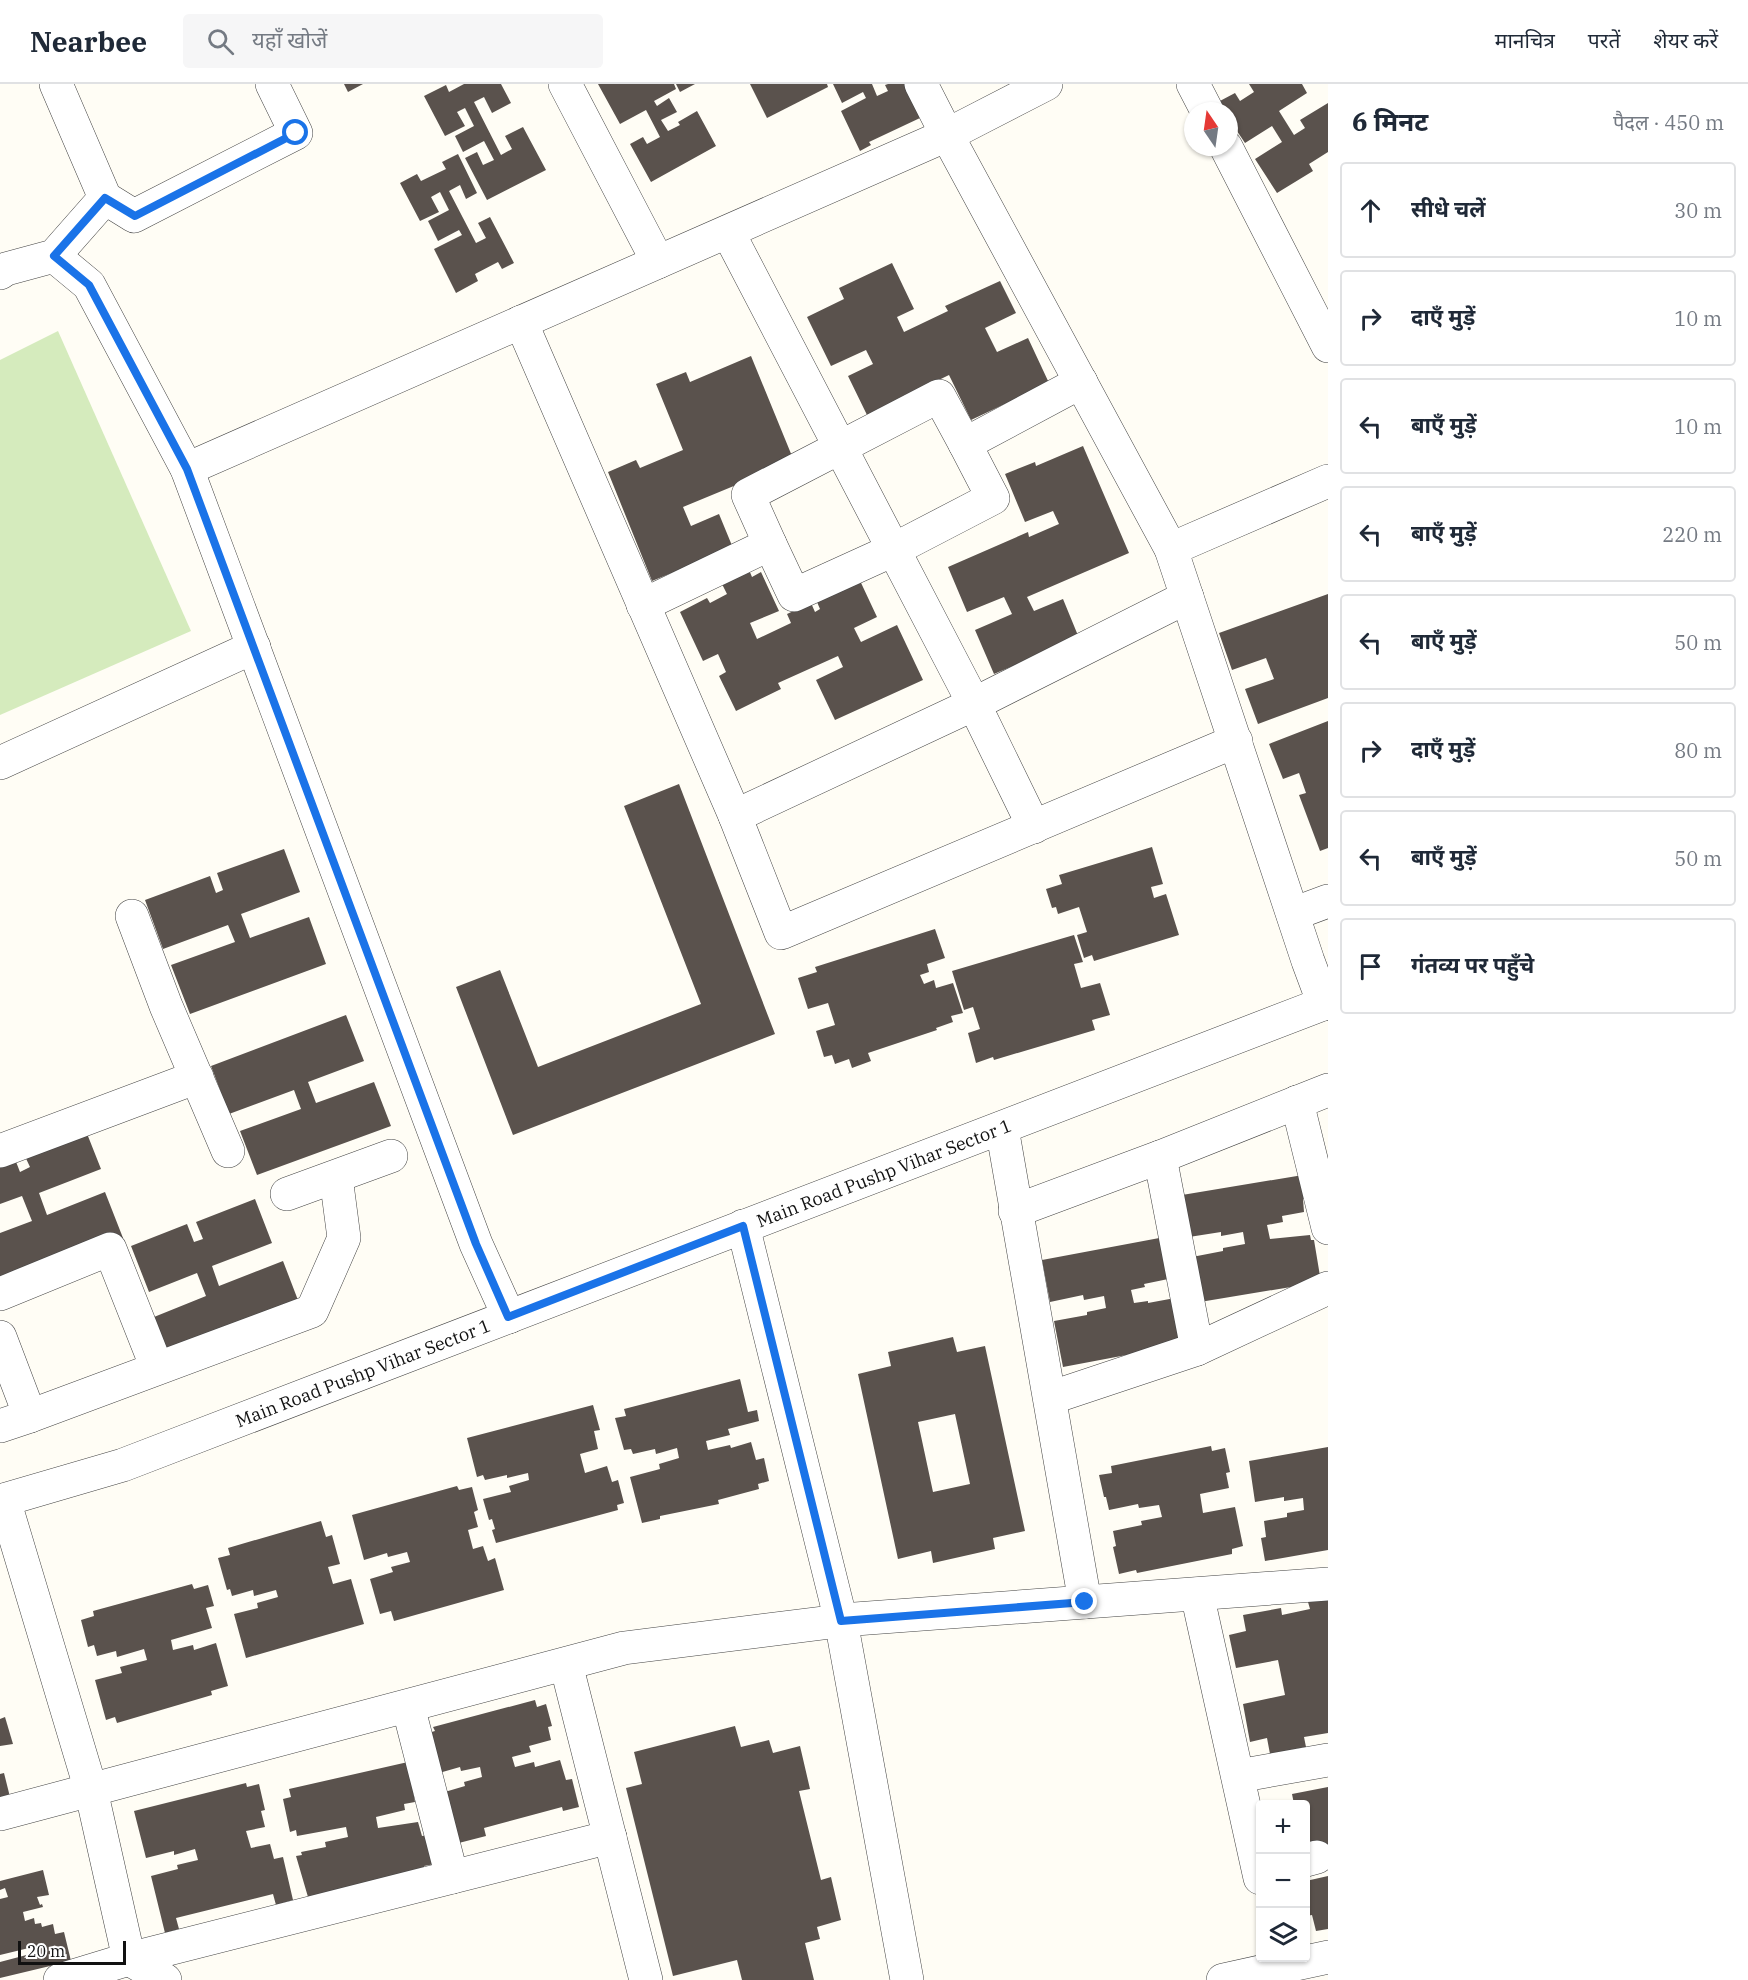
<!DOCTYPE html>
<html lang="hi">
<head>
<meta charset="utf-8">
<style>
	body { margin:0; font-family:"IBM Plex Serif","Noto Sans Devanagari",serif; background:#f6f6f7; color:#1f2937 }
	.controls { position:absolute; right:18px; bottom:18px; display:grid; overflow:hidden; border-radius:6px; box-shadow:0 2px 4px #0004 }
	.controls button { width:54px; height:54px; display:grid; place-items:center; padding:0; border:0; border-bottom:2px solid #e0e1e3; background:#fff; color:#1f2937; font:30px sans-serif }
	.compass { position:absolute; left:1184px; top:18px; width:54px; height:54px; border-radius:50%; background:#fff; box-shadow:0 2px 4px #0004; rotate:347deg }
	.scale { position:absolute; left:18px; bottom:15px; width:108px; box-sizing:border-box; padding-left:6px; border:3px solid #111; border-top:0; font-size:16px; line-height:21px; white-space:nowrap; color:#111; -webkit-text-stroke:4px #fff; paint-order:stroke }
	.stop { position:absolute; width:18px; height:18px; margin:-14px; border:4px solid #1a73e8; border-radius:50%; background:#fff }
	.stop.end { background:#1a73e8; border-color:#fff; box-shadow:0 2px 6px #0008 }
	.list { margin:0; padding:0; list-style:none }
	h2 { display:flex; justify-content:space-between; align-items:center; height:78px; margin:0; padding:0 24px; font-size:26px }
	h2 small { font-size:20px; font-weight:400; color:#747a83 }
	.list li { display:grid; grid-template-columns:39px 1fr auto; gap:18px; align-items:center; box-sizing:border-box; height:96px; margin:0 12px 12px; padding:0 12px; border:2px solid #e0e1e3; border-radius:6px }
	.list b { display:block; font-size:22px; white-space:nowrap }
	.list em { font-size:20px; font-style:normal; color:#747a83 }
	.icon { flex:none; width:33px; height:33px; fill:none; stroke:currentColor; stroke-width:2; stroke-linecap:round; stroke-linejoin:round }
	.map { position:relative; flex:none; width:1328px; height:1896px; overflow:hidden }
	header { display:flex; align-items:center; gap:36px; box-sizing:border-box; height:84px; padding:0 30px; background:#fff; border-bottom:2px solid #e0e1e3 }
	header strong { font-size:28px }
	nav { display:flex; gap:33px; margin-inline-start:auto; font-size:21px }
	.search { width:420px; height:54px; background:#f6f6f7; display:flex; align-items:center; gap:15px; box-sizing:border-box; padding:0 21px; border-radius:6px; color:#747a83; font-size:22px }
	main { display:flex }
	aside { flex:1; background:#fff }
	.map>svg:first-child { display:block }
	.green { fill:#d5ebbd }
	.building { fill:#5a524d; fill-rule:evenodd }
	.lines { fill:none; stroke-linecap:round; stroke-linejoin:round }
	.minor-casing { stroke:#444; stroke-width:34 }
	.minor { stroke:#fff; stroke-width:33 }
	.route { stroke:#1a73e8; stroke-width:8 }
	.labels { text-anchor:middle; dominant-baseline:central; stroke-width:6; stroke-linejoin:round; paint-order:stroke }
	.street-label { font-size:18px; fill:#111; stroke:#fff }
</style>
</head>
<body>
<header>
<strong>Nearbee</strong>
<div class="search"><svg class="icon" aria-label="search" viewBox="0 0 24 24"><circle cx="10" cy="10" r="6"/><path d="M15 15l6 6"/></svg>यहाँ खोजें</div>
<nav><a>मानचित्र</a><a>परतें</a><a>शेयर करें</a></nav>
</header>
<main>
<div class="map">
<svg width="1328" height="1896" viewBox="0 0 1328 1896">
	<rect width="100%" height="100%" fill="#fffdf5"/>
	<polygon class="green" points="58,247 191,547 0,631 0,276"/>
	<g class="building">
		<polygon points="344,0 363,0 348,8"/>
		<polygon points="464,0 501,0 511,19 492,29 484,13 474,18 501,71 512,65 505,52 523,43 546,86 487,116 465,74 477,68 483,81 494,76 484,57 463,68 455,52 474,42 465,24 457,28 465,42 445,52 424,12 446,1 449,8"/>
		<polygon points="598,0 674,0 676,5 654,17 657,22 669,14 677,28 661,36 668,47 680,41 678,38 697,27 716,62 651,98 630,60 643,53 647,60 660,53 646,26 620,40"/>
		<polygon points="676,0 695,0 680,8"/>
		<polygon points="750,0 827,0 828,3 767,34"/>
		<polygon points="833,0 872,0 877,12 888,7 885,1 888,0 904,0 920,34 869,58 871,61 860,67 841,27 866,14 863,8 842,19"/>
		<polygon points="1249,0 1302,0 1307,9 1279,27 1294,51 1305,44 1300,36 1328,19 1328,68 1309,80 1313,87 1277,109 1255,75 1282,58 1272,42 1245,59 1229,35 1229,27 1224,27 1218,18 1235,9 1240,17 1254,8"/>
		<polygon points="458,70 477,109 466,115 460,101 449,107 476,159 486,154 478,139 490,133 514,179 502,185 498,178 475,190 478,197 456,209 434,165 462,151 459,146 438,157 428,137 449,126 440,108 431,113 439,128 420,137 400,99 417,90 421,97 446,85 442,78"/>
		<polygon points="892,179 914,225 897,233 904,248 948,227 945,222 1000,197 1016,229 985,244 997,268 1028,254 1049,299 971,336 949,291 867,331 848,292 873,280 866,266 831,282 807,233 844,215 839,204"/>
		<polygon points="751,272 794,377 683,423 691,442 719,430 733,464 652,497 608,388 636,376 640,384 683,366 656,300 686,288 690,298"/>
		<polygon points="1083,362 1129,469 1027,513 1034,527 1063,515 1079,554 994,590 975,546 1012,530 1004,513 967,528 948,483 1028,448 1029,453 1059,440 1053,427 1025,438 1005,390 1035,378 1036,382"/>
		<polygon points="747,481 752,493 761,488 779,527 750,539 757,555 791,539 787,530 811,519 815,528 820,525 817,518 855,486 877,533 854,544 861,558 897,541 923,596 835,636 816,596 843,583 838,572 778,599 781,605 736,627 719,592 726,588 718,570 703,577 680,528 707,514 710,519 727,510 720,496"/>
		<polygon points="1328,510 1328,614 1258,640 1245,605 1274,595 1266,574 1232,586 1219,549"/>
		<polygon points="1328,637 1328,764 1320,767 1299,711 1306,709 1299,689 1283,695 1269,660"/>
		<polygon points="679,700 775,950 513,1051 456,903 500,886 538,983 701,920 624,722"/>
		<polygon points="1152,763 1163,800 1151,803 1154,814 1166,810 1179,851 1094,877 1092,871 1084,874 1077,851 1087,848 1079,823 1058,830 1056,823 1052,824 1046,805 1062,800 1059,791"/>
		<polygon points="284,765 300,808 241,830 250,854 309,833 326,880 190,930 171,881 235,858 228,841 163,865 145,816 210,792 216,809 223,806 217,789"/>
		<polygon points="935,845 945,874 927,880 929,888 920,891 924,900 934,896 936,904 953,899 963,929 951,932 953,938 936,944 937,946 868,969 871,977 852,984 849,975 835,980 832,971 824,973 816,947 835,941 828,919 808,925 798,894 817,888 815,883"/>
		<polygon points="1074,851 1083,878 1074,880 1081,904 1100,899 1110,931 1092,936 1095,946 994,976 993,973 976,979 968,949 980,945 973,923 964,926 952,887"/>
		<polygon points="346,931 364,977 308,998 316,1019 374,998 391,1042 257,1091 240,1047 301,1025 294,1006 229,1030 211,982"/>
		<polygon points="84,1042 101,1085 39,1109 47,1131 105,1108 123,1154 0,1202 0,1149 32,1137 22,1112 0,1120 0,1075 13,1070 20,1088 30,1083 22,1066"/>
		<polygon points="1303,1091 1307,1114 1303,1115 1304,1128 1282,1132 1283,1138 1267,1141 1270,1155 1310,1151 1311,1156 1314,1156 1321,1198 1200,1218 1192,1173 1223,1167 1223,1164 1245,1160 1243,1148 1221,1152 1221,1148 1189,1153 1182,1111"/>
		<polygon points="255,1115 272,1159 212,1182 219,1202 283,1177 301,1224 170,1275 154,1233 206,1212 197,1189 149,1208 131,1162 187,1140 194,1158 203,1155 196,1138"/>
		<polygon points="1170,1152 1178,1193 1144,1200 1145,1203 1131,1206 1134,1219 1148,1217 1148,1219 1175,1214 1190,1259 1063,1283 1054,1237 1087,1231 1087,1228 1106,1224 1104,1212 1084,1216 1083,1211 1050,1218 1042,1176"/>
		<path d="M953 1253 957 1268 985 1262 1025 1447 993 1454 995 1465 933 1479 931 1467 898 1475 858 1290 891 1282 888 1268ZM955 1330 970 1400 933 1408 918 1338Z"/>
		<polygon points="740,1295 748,1328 757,1326 759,1337 728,1345 730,1351 706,1357 708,1366 730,1361 731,1364 751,1358 756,1376 764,1374 769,1397 758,1400 759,1405 718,1416 719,1420 660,1432 660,1435 642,1439 630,1393 660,1385 659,1380 679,1374 677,1364 656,1370 655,1365 633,1370 631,1365 624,1366 615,1334 626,1332 624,1325"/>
		<polygon points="593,1321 600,1346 594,1347 598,1365 580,1370 585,1389 607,1382 612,1398 618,1396 624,1419 617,1421 618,1426 496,1459 492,1446 495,1445 492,1435 489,1436 483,1415 511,1408 509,1402 529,1396 528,1389 507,1394 507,1391 485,1396 483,1391 477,1393 467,1354"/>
		<polygon points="1211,1362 1212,1367 1225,1364 1230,1388 1226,1389 1229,1404 1200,1410 1203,1429 1235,1423 1243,1462 1232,1465 1232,1470 1137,1489 1136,1486 1119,1490 1113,1463 1116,1462 1113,1447 1142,1441 1141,1437 1162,1433 1159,1421 1139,1424 1138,1420 1109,1426 1106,1413 1104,1413 1099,1391 1112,1389 1111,1382"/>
		<polygon points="1328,1363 1328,1466 1265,1477 1261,1454 1266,1453 1264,1437 1287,1433 1287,1429 1304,1426 1303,1414 1284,1417 1284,1413 1255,1418 1249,1377"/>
		<polygon points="457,1402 459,1406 472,1403 478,1426 474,1428 478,1443 468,1446 473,1465 483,1462 488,1477 495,1474 504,1506 394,1537 391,1527 380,1530 370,1495 393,1488 391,1483 410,1478 407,1468 388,1473 387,1469 364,1476 352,1431"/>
		<polygon points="321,1437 326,1453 332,1451 340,1480 328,1483 333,1500 351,1495 364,1540 246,1574 234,1530 258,1524 257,1519 278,1513 276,1506 254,1512 253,1506 232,1512 230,1505 227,1506 218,1474 230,1471 228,1464"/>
		<polygon points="192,1500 194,1505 208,1501 214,1522 206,1524 212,1544 171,1556 173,1566 193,1561 194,1566 216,1559 228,1602 211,1607 212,1611 117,1639 115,1633 106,1636 95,1596 122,1589 120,1583 147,1576 144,1565 117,1573 116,1567 97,1572 94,1561 88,1563 81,1536 94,1532 93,1527"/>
		<polygon points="1328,1514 1328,1649 1304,1653 1306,1663 1270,1670 1267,1654 1250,1658 1243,1620 1285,1611 1278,1576 1236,1584 1229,1551 1246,1547 1243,1531 1281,1524 1282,1531 1310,1525 1308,1518"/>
		<polygon points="535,1616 537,1623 546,1620 552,1642 548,1643 551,1656 529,1662 531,1668 512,1673 515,1683 534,1678 535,1683 560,1676 566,1696 572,1695 579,1723 563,1727 562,1723 484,1744 486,1752 451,1761 438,1710 465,1702 464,1698 482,1693 480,1683 461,1687 460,1683 432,1691 421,1651 435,1647 433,1643"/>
		<polygon points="5,1633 13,1660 0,1662 0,1635"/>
		<polygon points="735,1642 741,1663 769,1656 773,1669 800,1662 810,1705 799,1707 821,1796 831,1793 841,1836 817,1843 820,1855 805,1859 814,1896 742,1896 737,1876 673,1892 626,1704 642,1700 634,1668"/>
		<polygon points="408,1678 415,1718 404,1720 405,1726 376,1733 378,1744 418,1738 422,1752 433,1750 440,1779 424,1782 425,1790 308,1813 296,1772 302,1771 301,1768 326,1763 325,1758 348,1753 346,1743 297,1752 296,1746 290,1748 283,1715 291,1713 289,1705"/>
		<polygon points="4,1689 11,1717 0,1720 0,1690"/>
		<polygon points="246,1699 247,1703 259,1700 265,1726 261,1727 265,1743 246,1747 251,1764 270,1760 274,1775 283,1773 293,1816 276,1821 273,1810 176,1834 179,1845 165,1849 151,1792 178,1785 177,1781 198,1776 195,1765 174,1771 174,1767 146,1774 134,1727"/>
		<polygon points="1328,1703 1328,1774 1306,1764 1306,1720 1294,1720 1292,1710"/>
		<polygon points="43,1786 49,1811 37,1813 40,1821 42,1820 43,1823 23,1828 25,1837 34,1834 35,1840 41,1839 42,1843 53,1840 55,1850 64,1848 71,1877 0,1894 0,1878 34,1869 33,1863 0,1871 0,1815 8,1813 5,1804 0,1806 0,1797"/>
		<polygon points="1328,1792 1328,1845 1316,1847 1312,1831 1306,1832 1306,1797"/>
	</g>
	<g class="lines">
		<g class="minor-casing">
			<g id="minor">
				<polyline points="56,0 105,114 134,132 296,49 272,0"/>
				<polyline points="565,0 658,178"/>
				<polyline points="921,0 947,51 1171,465 1308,877 1324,920"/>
				<polyline points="1193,0 1207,27"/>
				<polyline points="1226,63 1328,262"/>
				<polyline points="728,148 974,620 1034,743"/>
				<polyline points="54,172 89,201 187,385 476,1160 509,1233"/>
				<polyline points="0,189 6,185 54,172 105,114"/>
				<polyline points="521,238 735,732 781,849 1236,657"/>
				<polyline points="187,385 947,51 1046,0"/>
				<polyline points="770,460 794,511 893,466 993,414 965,360"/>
				<polyline points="1171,465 1328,397"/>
				<polyline points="643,521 770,460 748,411 939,312 965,360 1081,298"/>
				<polyline points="0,679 254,563"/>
				<polyline points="735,732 974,620 1187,513"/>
				<polyline points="1293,830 1328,817"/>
				<polyline points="132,832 166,922 228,1067"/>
				<polyline points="1297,1018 1328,1144"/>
				<polyline points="1002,1044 1085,1518"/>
				<polyline points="0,1067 197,993"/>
				<polyline points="1160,1073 1328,1006"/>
				<polyline points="287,1110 391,1072"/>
				<polyline points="1015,1127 1160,1073 1197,1265 1050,1314"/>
				<polyline points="743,1142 841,1537 907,1896"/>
				<polyline points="0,1210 110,1165 157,1284"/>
				<polyline points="0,1253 30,1332 0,1342"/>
				<polyline points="1197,1265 1328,1204"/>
				<polyline points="30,1332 312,1227 344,1154 336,1093"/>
				<polyline points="4,1416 91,1706 129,1875 60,1896"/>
				<polyline points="0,1417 123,1381 1328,918"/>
				<polyline points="1197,1510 1260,1794"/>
				<polyline points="566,1580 646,1896"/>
				<polyline points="408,1622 452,1793"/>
				<polyline points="1238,1692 1328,1676"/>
				<polyline points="0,1730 624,1564 855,1535 1328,1500"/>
				<polyline points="1306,1776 1317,1773"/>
				<polyline points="129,1875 610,1753"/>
				<polyline points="129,1875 165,1896"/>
				<polyline points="1223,1896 1328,1873"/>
			</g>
		</g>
		<use href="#minor" class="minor"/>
	</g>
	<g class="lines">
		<polyline class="route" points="296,49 135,132 105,114 54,172 89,201 187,385 476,1160 508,1233 743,1142 841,1537 1085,1518"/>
	</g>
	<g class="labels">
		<g class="street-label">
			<text transform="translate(884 1089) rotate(-21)">Main Road Pushp Vihar Sector 1</text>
			<text transform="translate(363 1289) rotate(-21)">Main Road Pushp Vihar Sector 1</text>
		</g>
	</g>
</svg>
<div class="controls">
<button>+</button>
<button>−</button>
<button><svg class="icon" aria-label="layers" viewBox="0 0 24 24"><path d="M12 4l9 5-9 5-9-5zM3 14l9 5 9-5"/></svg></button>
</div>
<svg class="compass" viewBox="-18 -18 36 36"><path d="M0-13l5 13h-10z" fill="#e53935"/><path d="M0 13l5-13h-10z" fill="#747a83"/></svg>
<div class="scale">20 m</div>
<div class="stop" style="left:296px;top:49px"></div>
<div class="stop end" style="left:1085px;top:1518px"></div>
</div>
<aside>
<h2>6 मिनट<small>पैदल · 450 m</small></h2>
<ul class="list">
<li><svg class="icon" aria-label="ahead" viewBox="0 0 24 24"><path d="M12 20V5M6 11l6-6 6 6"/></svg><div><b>सीधे चलें</b></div><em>30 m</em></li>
<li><svg class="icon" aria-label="right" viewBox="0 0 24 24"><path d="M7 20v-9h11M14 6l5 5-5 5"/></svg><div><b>दाएँ मुड़ें</b></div><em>10 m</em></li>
<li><svg class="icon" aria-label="left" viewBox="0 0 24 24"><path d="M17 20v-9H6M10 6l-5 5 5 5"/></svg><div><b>बाएँ मुड़ें</b></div><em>10 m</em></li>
<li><svg class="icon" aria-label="left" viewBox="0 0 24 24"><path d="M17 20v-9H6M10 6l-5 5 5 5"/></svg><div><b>बाएँ मुड़ें</b></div><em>220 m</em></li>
<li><svg class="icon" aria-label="left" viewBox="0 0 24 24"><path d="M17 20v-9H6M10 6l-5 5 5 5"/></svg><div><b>बाएँ मुड़ें</b></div><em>50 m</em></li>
<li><svg class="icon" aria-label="right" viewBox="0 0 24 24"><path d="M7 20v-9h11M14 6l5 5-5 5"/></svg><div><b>दाएँ मुड़ें</b></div><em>80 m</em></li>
<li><svg class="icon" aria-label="left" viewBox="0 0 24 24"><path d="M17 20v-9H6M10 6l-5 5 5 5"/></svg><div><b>बाएँ मुड़ें</b></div><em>50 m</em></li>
<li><svg class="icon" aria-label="arrive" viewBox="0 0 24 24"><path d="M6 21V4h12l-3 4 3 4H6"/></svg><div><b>गंतव्य पर पहुँचे</b></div></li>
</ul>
</aside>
</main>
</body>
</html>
